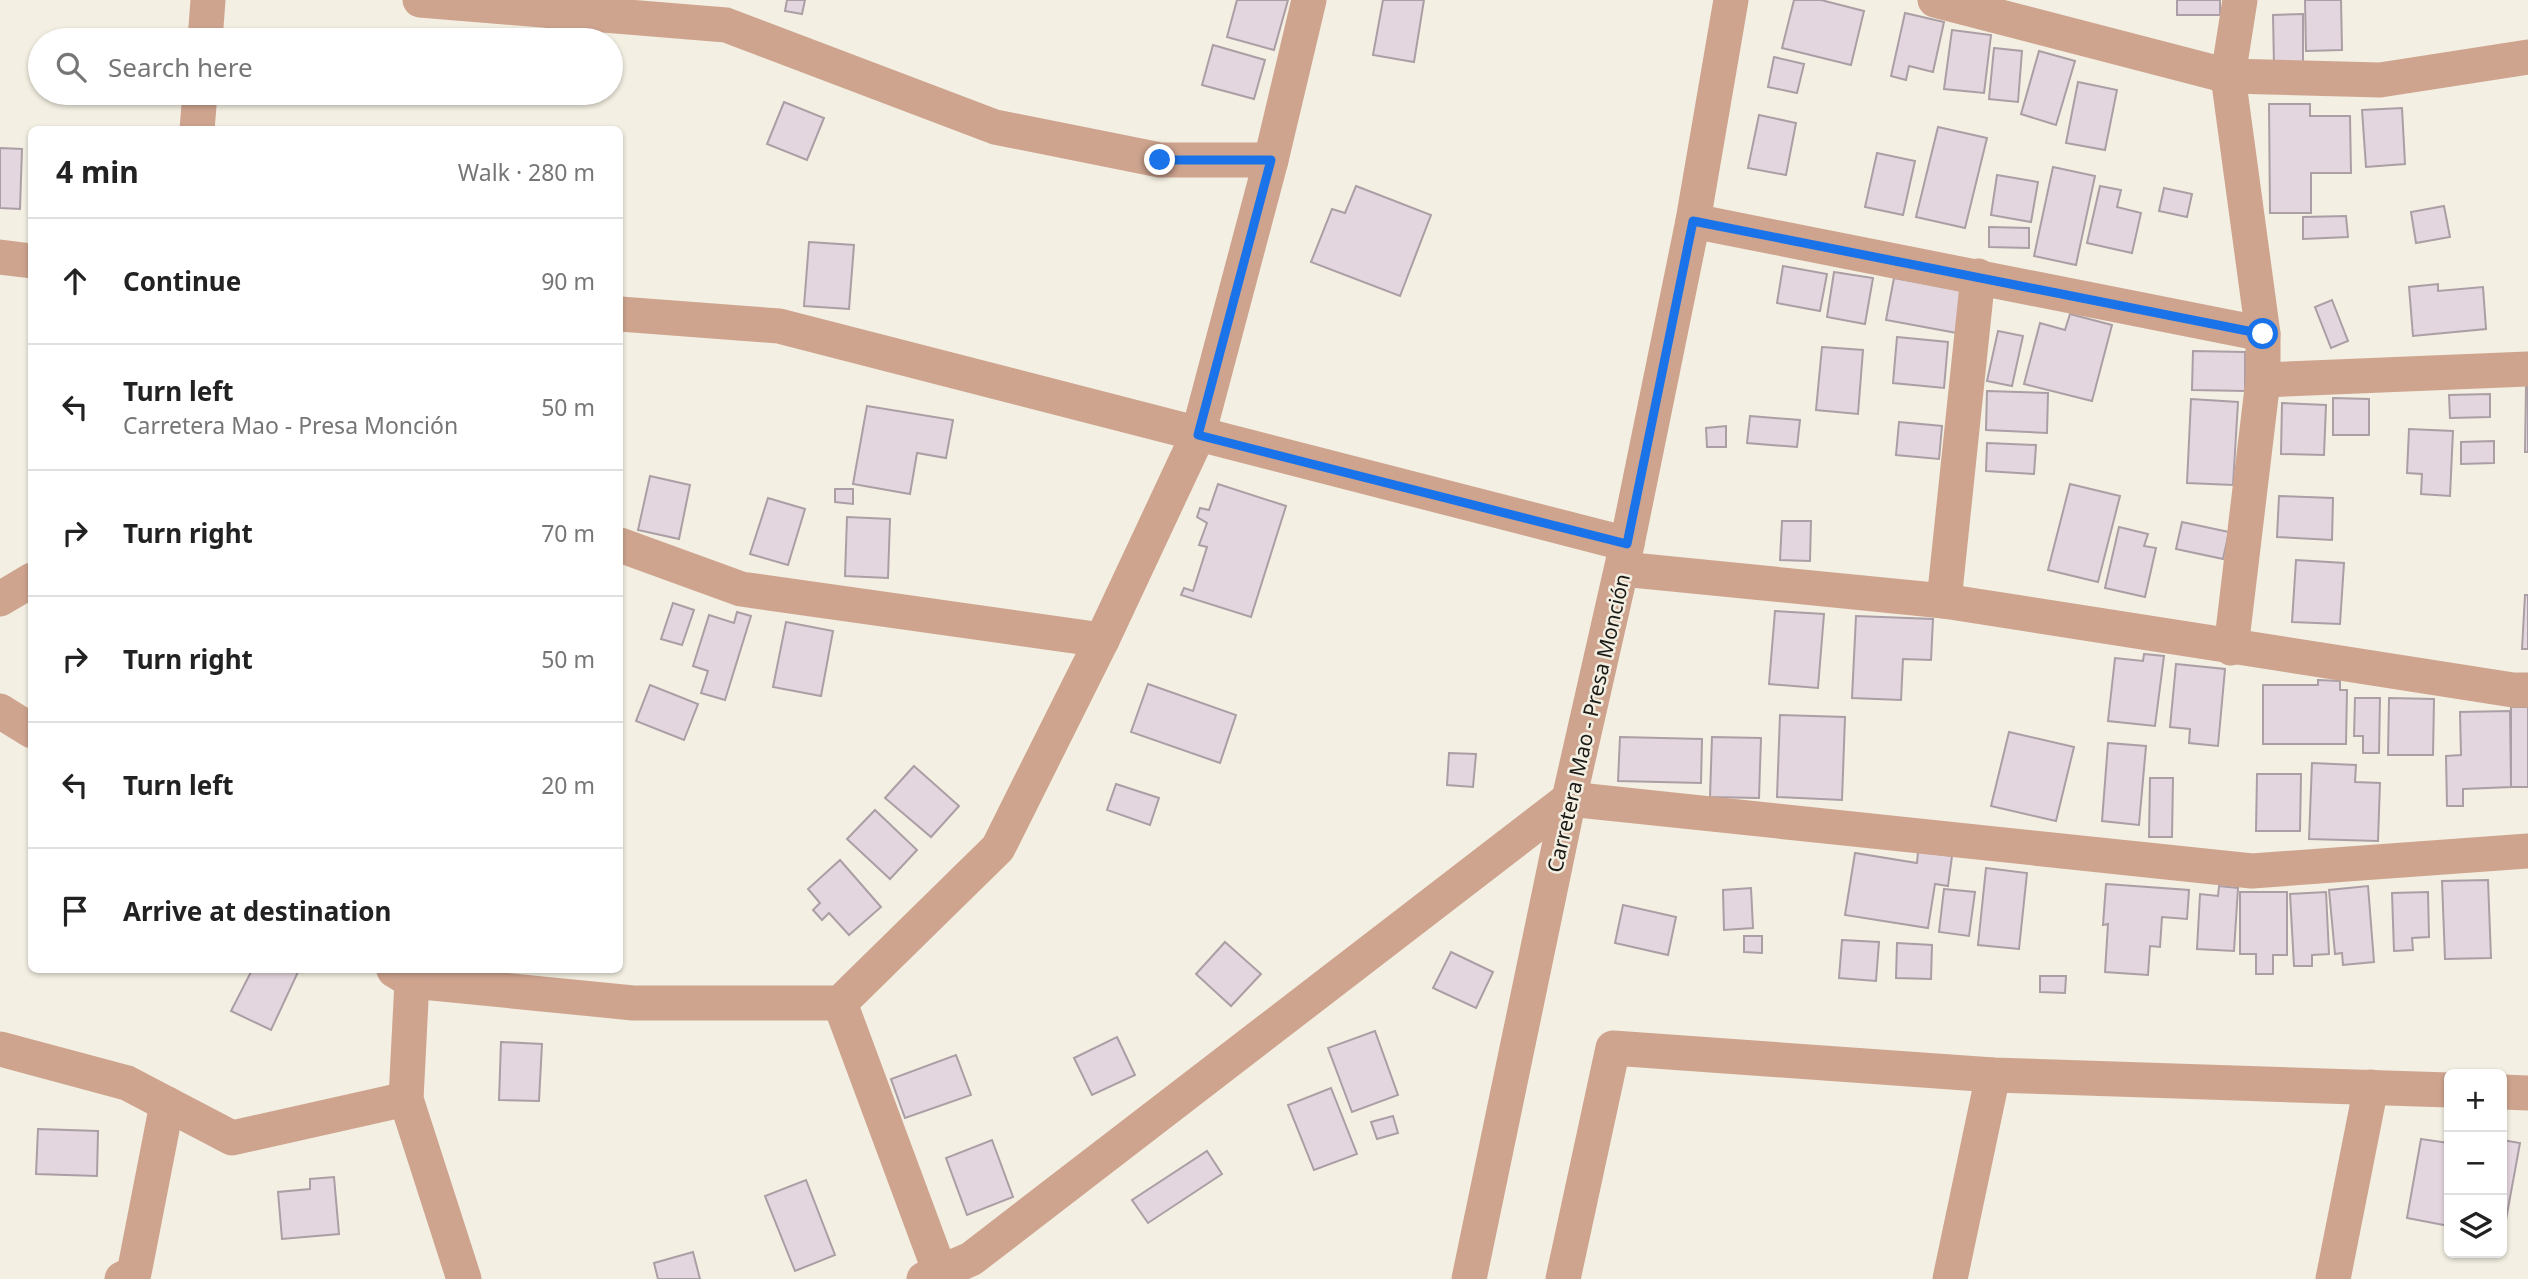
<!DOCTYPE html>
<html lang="en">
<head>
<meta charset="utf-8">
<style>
	body { margin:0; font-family:"Noto Sans",sans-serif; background:#f2f2f2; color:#222 }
	.controls { position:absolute; right:21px; bottom:21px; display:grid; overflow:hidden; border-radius:10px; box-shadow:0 2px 5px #0004 }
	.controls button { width:63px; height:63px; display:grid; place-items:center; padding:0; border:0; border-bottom:2px solid #e0e0e0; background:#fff; color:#222; font:35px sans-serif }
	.stop { position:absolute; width:21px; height:21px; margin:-16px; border:5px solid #1a73e8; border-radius:50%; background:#fff }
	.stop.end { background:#1a73e8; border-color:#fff; box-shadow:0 2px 7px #0008 }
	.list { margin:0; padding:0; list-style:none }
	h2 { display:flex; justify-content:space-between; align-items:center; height:91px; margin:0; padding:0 28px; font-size:30px }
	h2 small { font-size:23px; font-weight:400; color:#767676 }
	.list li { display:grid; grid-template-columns:46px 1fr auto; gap:21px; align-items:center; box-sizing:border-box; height:126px; padding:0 28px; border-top:2px solid #e0e0e0 }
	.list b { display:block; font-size:26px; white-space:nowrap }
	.list p { margin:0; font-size:23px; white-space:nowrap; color:#767676 }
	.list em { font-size:23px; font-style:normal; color:#767676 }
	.icon { flex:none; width:38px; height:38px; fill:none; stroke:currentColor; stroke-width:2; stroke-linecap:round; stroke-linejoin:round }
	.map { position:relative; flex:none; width:2528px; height:1279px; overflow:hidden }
	.search { position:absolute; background:#fff; box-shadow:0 2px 5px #0004; left:28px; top:28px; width:595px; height:77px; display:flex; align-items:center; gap:18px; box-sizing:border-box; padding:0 24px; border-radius:38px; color:#767676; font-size:26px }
	.panel { position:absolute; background:#fff; box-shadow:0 2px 5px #0004; left:28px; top:126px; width:595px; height:847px; border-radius:10px }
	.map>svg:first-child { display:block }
	.building { fill:#e4d6de; stroke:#ab9ea5; stroke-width:2 }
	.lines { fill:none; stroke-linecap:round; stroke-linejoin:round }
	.street { stroke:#cea48f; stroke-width:35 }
	.route { stroke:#1a73e8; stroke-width:9 }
	.labels { text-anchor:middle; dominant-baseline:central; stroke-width:5; stroke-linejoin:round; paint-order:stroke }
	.street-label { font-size:21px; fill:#1c1a16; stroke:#f3efe2 }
</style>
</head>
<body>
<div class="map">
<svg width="2528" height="1279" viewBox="0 0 2528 1279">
	<rect width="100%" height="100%" fill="#f3efe2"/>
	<g class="building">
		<polygon points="787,0 805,0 802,14 785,11"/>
		<polygon points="1237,0 1288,0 1274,50 1227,37"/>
		<polygon points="1383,0 1424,0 1414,62 1373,55"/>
		<polygon points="1794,0 1821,0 1864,11 1851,65 1782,48"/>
		<rect x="2177" y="0" width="43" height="15"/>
		<polygon points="2305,0 2341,0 2342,50 2306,51"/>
		<polygon points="1905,13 1944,22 1933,72 1909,66 1906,80 1891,76"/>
		<polygon points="2303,14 2303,65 2274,66 2273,15"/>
		<polygon points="1952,30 1991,35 1984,93 1944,89"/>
		<polygon points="1213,45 1265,60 1254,99 1202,85"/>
		<polygon points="1994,48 2022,51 2018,102 1989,99"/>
		<polygon points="2039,51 2075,61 2056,125 2021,114"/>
		<polygon points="1774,57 1804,64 1797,93 1768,87"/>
		<polygon points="2078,82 2117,90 2105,150 2066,143"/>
		<polygon points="784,102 824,118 807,160 767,144"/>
		<polygon points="2269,104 2310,104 2310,116 2350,116 2351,173 2311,173 2311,213 2270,213"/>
		<polygon points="2402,108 2405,164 2366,167 2362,110"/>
		<polygon points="1759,115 1796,123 1786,175 1748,168"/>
		<polygon points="1938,127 1987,138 1965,228 1916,217"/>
		<polygon points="0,148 22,149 20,209 0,208"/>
		<polygon points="1877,153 1915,161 1903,215 1865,207"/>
		<polygon points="2053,167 2095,176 2076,265 2034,256"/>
		<polygon points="1997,175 2038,182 2031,222 1991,215"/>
		<polygon points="1356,186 1431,215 1400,296 1311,262 1332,209 1345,213"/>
		<polygon points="2100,186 2121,190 2117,207 2141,213 2132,253 2087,243"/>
		<polygon points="2164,188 2192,194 2187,217 2159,211"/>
		<polygon points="2444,206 2450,237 2416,243 2411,212"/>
		<polygon points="2346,216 2348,237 2303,239 2303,217"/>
		<polygon points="1989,227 2029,228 2029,248 1989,247"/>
		<polygon points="809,242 854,245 849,309 804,306"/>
		<polygon points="1783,266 1827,274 1820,311 1777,303"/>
		<polygon points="1834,272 1873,278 1865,324 1827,317"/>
		<polygon points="1894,278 1965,291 1957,333 1886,320"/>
		<polygon points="2438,284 2438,291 2483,287 2486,329 2413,336 2409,287"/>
		<polygon points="2332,300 2348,341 2331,348 2315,307"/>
		<polygon points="2070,314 2112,325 2092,401 2024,384 2040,323 2065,330"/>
		<polygon points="1998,331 2023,336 2012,386 1987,381"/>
		<polygon points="1897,337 1948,342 1944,388 1893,383"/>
		<polygon points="1822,347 1863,350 1858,414 1816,410"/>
		<polygon points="2193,351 2245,352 2245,391 2192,390"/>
		<polygon points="2526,386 2528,386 2528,452 2525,452"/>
		<polygon points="1987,391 2048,393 2047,433 1986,430"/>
		<polygon points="2490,394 2490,417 2450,418 2449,395"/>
		<polygon points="2333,398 2369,399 2369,435 2333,435"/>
		<polygon points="2191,399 2238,402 2233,485 2187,483"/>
		<polygon points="2282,403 2326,405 2324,455 2281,454"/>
		<polygon points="867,406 953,420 946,458 917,453 910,494 853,484"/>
		<polygon points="1750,416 1800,420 1797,447 1747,443"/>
		<polygon points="1899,422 1942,426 1939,459 1896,455"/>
		<polygon points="1726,426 1726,447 1707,447 1706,428"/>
		<polygon points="2409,429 2453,431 2450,496 2421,494 2422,474 2407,473"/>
		<polygon points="2494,441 2494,463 2461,464 2461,442"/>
		<polygon points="1987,443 2036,445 2034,474 1986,471"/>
		<polygon points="650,476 690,485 679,539 638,530"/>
		<polygon points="1218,484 1286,506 1251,617 1181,595 1184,588 1193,591 1207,547 1199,545 1207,523 1197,517 1200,508 1209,510"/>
		<polygon points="2070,484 2120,496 2098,582 2048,570"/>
		<polygon points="835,489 853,489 853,504 835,502"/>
		<polygon points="2279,496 2333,498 2332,540 2277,537"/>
		<polygon points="768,498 805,509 788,565 750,554"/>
		<polygon points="847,517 890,519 888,578 845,576"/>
		<polygon points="1782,521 1811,521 1810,561 1780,560"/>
		<polygon points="2182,522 2229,532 2223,559 2176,549"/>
		<polygon points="2119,527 2148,534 2144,546 2156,548 2145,597 2105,588"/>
		<polygon points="2296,560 2344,563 2340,624 2292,622"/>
		<polygon points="2525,595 2528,595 2528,649 2522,649"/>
		<polygon points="673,603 694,610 682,645 661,639"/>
		<polygon points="1775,611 1824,614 1818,688 1769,684"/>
		<polygon points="737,612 751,616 725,700 701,693 708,671 693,666 709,615 734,623"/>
		<polygon points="1856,616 1933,619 1931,660 1903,659 1901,700 1852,698"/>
		<polygon points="786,622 833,631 821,696 773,687"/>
		<polygon points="2144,654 2164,656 2155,726 2108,721 2115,658 2143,661"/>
		<polygon points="2176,664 2225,669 2218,746 2189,743 2190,729 2170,727"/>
		<polygon points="2318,680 2340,681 2340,690 2347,690 2346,744 2263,744 2263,685 2318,685"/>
		<polygon points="1148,684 1236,715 1220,763 1131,732"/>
		<polygon points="650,685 698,704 684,740 636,721"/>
		<polygon points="2355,698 2380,698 2379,753 2363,753 2363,736 2354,736"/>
		<polygon points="2389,698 2434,699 2433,755 2388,755"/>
		<rect x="2511" y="707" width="17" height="80"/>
		<polygon points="2510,711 2511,787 2463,789 2463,806 2447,806 2446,756 2461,755 2460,712"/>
		<polygon points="1780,715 1845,717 1842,800 1777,797"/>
		<polygon points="2009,732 2074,747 2056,821 1991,806"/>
		<polygon points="1620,737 1702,739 1701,783 1618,781"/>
		<polygon points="1712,737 1761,738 1759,798 1710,797"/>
		<polygon points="2108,743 2146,746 2139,825 2102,821"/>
		<polygon points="1449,753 1476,754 1473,787 1447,785"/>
		<polygon points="2312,763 2356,765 2355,782 2380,783 2378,841 2309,839"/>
		<polygon points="914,766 959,806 931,837 885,798"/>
		<polygon points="2257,774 2301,774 2300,831 2256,831"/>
		<polygon points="2150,778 2173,778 2172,837 2149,837"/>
		<polygon points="1116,784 1159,798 1150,825 1107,810"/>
		<polygon points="875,810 917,850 890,879 847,839"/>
		<polygon points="1918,852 1952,856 1948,886 1935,884 1928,928 1845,915 1855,853 1917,863"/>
		<polygon points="840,860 881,907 849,935 829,913 822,920 813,910 820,903 808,889"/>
		<polygon points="1986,868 2027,873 2019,949 1978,945"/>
		<polygon points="2488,880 2491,958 2445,959 2442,881"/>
		<polygon points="2106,884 2189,890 2187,919 2162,917 2160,947 2150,946 2148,975 2105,972 2108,924 2103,925"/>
		<polygon points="2219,886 2238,888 2234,951 2197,949 2200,894 2218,896"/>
		<polygon points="2368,886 2374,962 2343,965 2342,953 2335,954 2329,890"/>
		<polygon points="1751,888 1753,928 1724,930 1723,890"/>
		<polygon points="1944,889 1975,892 1969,936 1939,932"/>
		<polygon points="2240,892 2287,892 2287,955 2273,955 2273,974 2256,974 2256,954 2240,954"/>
		<polygon points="2326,892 2329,954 2312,955 2312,966 2294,966 2290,894"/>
		<polygon points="2428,892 2429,937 2412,938 2413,950 2394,951 2392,893"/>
		<polygon points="1623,905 1676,917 1668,955 1615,943"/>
		<polygon points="1744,936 1762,936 1762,953 1744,952"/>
		<polygon points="1842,940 1879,942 1876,981 1839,978"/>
		<polygon points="1225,942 1261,974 1231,1006 1196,974"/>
		<polygon points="1897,943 1932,945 1931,979 1896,978"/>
		<polygon points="1451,952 1493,972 1476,1008 1433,988"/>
		<polygon points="252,970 294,970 298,972 271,1030 231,1011"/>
		<polygon points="2040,976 2066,976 2065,993 2040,992"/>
		<polygon points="1375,1031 1398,1095 1352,1112 1328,1048"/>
		<polygon points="1117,1037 1135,1075 1092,1095 1074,1058"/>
		<polygon points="501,1042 542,1044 539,1101 499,1100"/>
		<polygon points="956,1055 971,1095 905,1118 891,1079"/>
		<polygon points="1331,1088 1357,1154 1314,1170 1288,1105"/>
		<polygon points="1393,1116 1398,1133 1377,1139 1371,1122"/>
		<polygon points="38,1129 98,1131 97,1176 36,1174"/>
		<polygon points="2421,1139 2449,1143 2449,1226 2407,1218"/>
		<polygon points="992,1140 1013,1197 967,1215 946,1158"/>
		<polygon points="2502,1140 2520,1143 2503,1236 2502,1235"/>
		<polygon points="1207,1151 1222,1174 1148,1223 1132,1200"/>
		<polygon points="334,1177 339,1234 282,1239 278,1192 310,1189 310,1179"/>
		<polygon points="806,1180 835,1255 795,1271 765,1196"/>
		<polygon points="693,1252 700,1279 658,1279 654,1263"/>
	</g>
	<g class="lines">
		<g class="street">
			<polyline points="420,0 726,25 995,127 1160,160 1271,160"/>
			<polyline points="1935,0 2228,76 2380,80 2528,57"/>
			<polyline points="205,40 208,0"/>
			<polyline points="197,130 200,93"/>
			<polyline points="1693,221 2263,334"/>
			<polyline points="0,257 32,261"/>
			<polyline points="620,314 779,326 1627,544"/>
			<polyline points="2263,380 2528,369"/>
			<polyline points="620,545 741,589 1102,640"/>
			<polyline points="1622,569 1944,601 2513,690 2528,690"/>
			<polyline points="0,599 32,580"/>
			<polyline points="1944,601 1978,276"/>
			<polyline points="2231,648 2263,380 2263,334 2228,76 2240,0"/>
			<polyline points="0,711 32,731"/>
			<polyline points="394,970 412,981 633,1003 840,1003 998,848 1102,640 1198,435 1271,160 1309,0"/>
			<polyline points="412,981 406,1099 464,1279"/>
			<polyline points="840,1003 940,1272 940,1279"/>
			<polyline points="0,1049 127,1083 232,1138 406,1099"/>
			<polyline points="2502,1092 2528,1093"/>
			<polyline points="122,1279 134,1273 167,1104"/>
			<polyline points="924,1279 971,1259 1569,799 2252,871 2528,851"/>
			<polyline points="1469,1279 1569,799 1627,544 1693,221 1731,0"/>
			<polyline points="1563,1279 1613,1048 1993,1075 2449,1090"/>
			<polyline points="1950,1279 1993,1075"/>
			<polyline points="2333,1279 2371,1087"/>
		</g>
	</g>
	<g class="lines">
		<polyline class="route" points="1160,160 1271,160 1198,435 1627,544 1693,221 2263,334"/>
	</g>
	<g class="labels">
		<g class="street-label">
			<text transform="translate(1588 723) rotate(-77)">Carretera Mao - Presa Monción</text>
		</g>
	</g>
</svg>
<div class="controls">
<button>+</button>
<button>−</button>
<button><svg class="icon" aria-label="layers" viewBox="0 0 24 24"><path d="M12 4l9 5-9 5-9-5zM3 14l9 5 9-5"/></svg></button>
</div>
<div class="stop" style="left:2263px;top:334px"></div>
<div class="stop end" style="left:1160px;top:160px"></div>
<div class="search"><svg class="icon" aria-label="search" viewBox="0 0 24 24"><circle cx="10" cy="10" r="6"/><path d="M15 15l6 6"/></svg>Search here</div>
<section class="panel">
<h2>4 min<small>Walk · 280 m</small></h2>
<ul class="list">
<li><svg class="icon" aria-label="ahead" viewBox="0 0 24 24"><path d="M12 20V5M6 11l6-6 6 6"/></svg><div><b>Continue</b></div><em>90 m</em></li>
<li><svg class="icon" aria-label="left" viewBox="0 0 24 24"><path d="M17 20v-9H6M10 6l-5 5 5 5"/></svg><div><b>Turn left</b><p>Carretera Mao - Presa Monción</p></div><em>50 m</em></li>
<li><svg class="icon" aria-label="right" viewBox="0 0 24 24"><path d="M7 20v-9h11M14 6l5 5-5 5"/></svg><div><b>Turn right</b></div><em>70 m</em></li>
<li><svg class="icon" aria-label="right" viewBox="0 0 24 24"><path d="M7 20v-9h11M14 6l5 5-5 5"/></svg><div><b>Turn right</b></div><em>50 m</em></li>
<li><svg class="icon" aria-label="left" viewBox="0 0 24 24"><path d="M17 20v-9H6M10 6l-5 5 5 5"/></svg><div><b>Turn left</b></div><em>20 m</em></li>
<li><svg class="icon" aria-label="arrive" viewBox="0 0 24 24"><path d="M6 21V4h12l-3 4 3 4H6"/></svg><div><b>Arrive at destination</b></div></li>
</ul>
</section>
</div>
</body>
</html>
